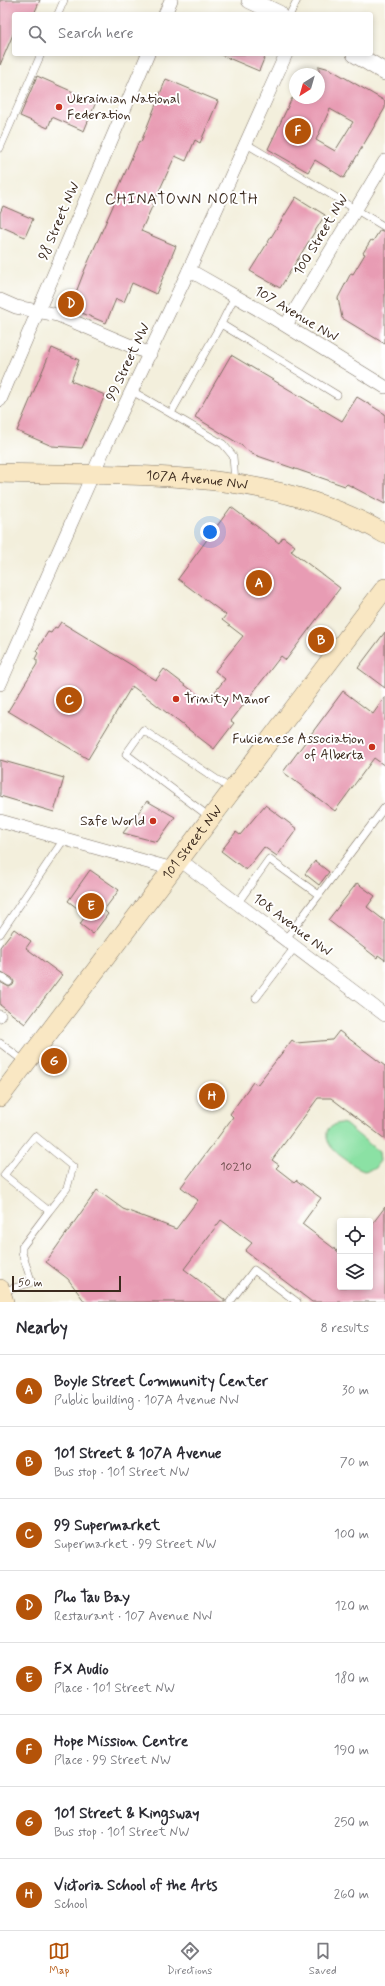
<!DOCTYPE html>
<html lang="en">
<head>
<meta charset="utf-8">
<style>
	body { margin:0; font-family:Mynerve,sans-serif; background:#f2f2f3; color:#2b2b33 }
	.controls { position:absolute; right:12px; bottom:12px; display:grid; overflow:hidden; border-radius:4px; box-shadow:0 2px 6px #0003 }
	.controls button { width:36px; height:36px; display:grid; place-items:center; padding:0; border:0; border-bottom:1px solid #e1e1e2; background:#fff; color:#2b2b33; font:20px sans-serif }
	.compass { position:absolute; left:289px; top:68px; width:36px; height:36px; border-radius:50%; background:#fff; box-shadow:0 2px 6px #0003; rotate:217deg }
	.scale { position:absolute; left:12px; bottom:10px; width:109px; box-sizing:border-box; padding-left:4px; border:2px solid #3b2a1e; border-top:0; font-size:11px; line-height:14px; white-space:nowrap; color:#3b2a1e; -webkit-text-stroke:3px #fff; paint-order:stroke }
	.you { position:absolute; left:210px; top:532px; width:14px; height:14px; margin:-10px; border:3px solid #fff; border-radius:50%; background:#1a73e8; box-shadow:0 0 0 6px #1a73e833 }
	.badge { display:grid; place-items:center; width:26px; height:26px; border-radius:50%; background:#b45309; color:#fff; font-size:13px; font-weight:700 }
	.pin { position:absolute; translate:-50% -50%; border:2px solid #fff; box-shadow:0 1px 4px #0006 }
	.list { margin:0; padding:0; list-style:none }
	h2 { display:flex; justify-content:space-between; align-items:center; height:52px; margin:0; padding:0 16px; font-size:17px }
	h2 small { font-size:13px; font-weight:400; color:#7c7c81 }
	.list li { display:grid; grid-template-columns:26px 1fr auto; gap:12px; align-items:center; box-sizing:border-box; height:72px; padding:0 16px; border-top:1px solid #e1e1e2 }
	.list b { display:block; font-size:15px; white-space:nowrap }
	.list p { margin:0; font-size:13px; white-space:nowrap; color:#7c7c81 }
	.list em { font-size:13px; font-style:normal; color:#7c7c81 }
	.icon { flex:none; width:22px; height:22px; fill:none; stroke:currentColor; stroke-width:2; stroke-linecap:round; stroke-linejoin:round }
	.map { position:relative; flex:none; width:385px; height:1302px; overflow:hidden }
	.search { position:absolute; background:#fff; box-shadow:0 2px 6px #0003; left:12px; right:12px; top:12px; height:44px; display:flex; align-items:center; gap:10px; box-sizing:border-box; padding:0 14px; border-radius:4px; color:#7c7c81; font-size:15px }
	.sheet { height:628px; background:#fff }
	nav { display:flex; justify-content:space-around; align-items:center; box-sizing:border-box; height:56px; border-top:1px solid #e1e1e2; background:#fff; font-size:11px; color:#7c7c81 }
	nav a { display:grid; justify-items:center; gap:2px }
	nav .on { color:#b45309 }
	.map>svg:first-child { display:block }
	.green { fill:#8be1a4; stroke:#638661 }
	.building { fill:#e89cb4; fill-rule:evenodd }
	.lines { fill:none; stroke-linecap:round; stroke-linejoin:round }
	.service-casing { stroke:#7b6f60; stroke-width:8 }
	.minor-casing { stroke:#7b6f60; stroke-width:14 }
	.tertiary-casing { stroke:#7b6f60; stroke-width:18 }
	.secondary-casing { stroke:#7b6f60; stroke-width:20 }
	.service { stroke:#fff; stroke-width:7 }
	.minor { stroke:#fff; stroke-width:13 }
	.tertiary { stroke:#fff; stroke-width:17 }
	.secondary { stroke:#f9e7c3; stroke-width:19 }
	.poi-dot { fill:#c8321e; stroke:#fff; stroke-width:1.5 }
	.labels { text-anchor:middle; dominant-baseline:central; stroke-width:4; stroke-linejoin:round; paint-order:stroke }
	.number-label { font-size:12px; fill:#664644 }
	.poi-label { font-size:14px; fill:#3b2a1e; stroke:#fff; text-anchor:start }
	.street-label { font-size:14px; fill:#3b2a1e; stroke:#fff }
	.neighbourhood-label { font-size:15px; letter-spacing:1px; fill:#3b2a1e; stroke:#fff }
</style>
</head>
<body>
<div class="map">
<svg width="385" height="1302" viewBox="0 0 385 1302">
	<rect width="100%" height="100%" fill="#fff"/>
	<filter id="ink" filterUnits="userSpaceOnUse"><feTurbulence type="fractalNoise" baseFrequency=".025" numOctaves="2"/><feDisplacementMap in="SourceGraphic" scale="8" xChannelSelector="R" yChannelSelector="G"/><feConvolveMatrix kernelMatrix="1 2 1 2 8 2 1 2 1" color-interpolation-filters="sRGB"/></filter>
	<filter id="wash" filterUnits="userSpaceOnUse"><feTurbulence type="fractalNoise" baseFrequency=".012" numOctaves="4" result="noise"/><feDisplacementMap in="SourceGraphic" scale="16" xChannelSelector="R" yChannelSelector="G"/><feGaussianBlur stdDeviation="0.9" result="paint"/><feColorMatrix in="noise" values="0 0 0 0 0 0 0 0 0 0 0 0 0 0 0 0 0 1.4 0 .05"/><feComposite in="paint" operator="in"/></filter>
	<g filter="url(#wash)">
		<rect width="100%" height="100%" fill="#f3efdc"/>
		<path class="green" d="M340 1123 345 1124 379 1152 380 1161 374 1169 364 1171 359 1169C347 1159 321 1148 328 1129L336 1124Z"/>
		<g id="blocks">
			<g class="building">
				<polygon points="0,0 40,0 34,14 14,14 14,32 0,65"/>
				<polygon points="219,54 266,54 259,71"/>
				<path d="M319 66 330 69 385 101V108L344 178 315 160 308 172 268 149 292 98H319ZM330 109 353 122 335 151 316 140Z"/>
				<polygon points="37,76 96,102 84,131 52,117 48,128 20,116"/>
				<polygon points="166,79 218,101 200,143 195,140 186,161 175,156 141,231 176,246 156,294 132,283 124,302 116,299 106,323 70,308 85,269 117,197 115,196 139,141 141,142"/>
				<polygon points="296,197 325,215 280,288 250,271"/>
				<polygon points="3,206 33,219 25,237 0,226 0,213"/>
				<polygon points="380,230 385,232 385,344 342,318 338,298 351,273 353,274 365,254 363,253 371,240 373,241"/>
				<polygon points="52,348 79,360 71,381 105,395 82,448 52,446 17,431"/>
				<polygon points="231,355 342,421 357,397 385,414 385,504 347,484 345,486 252,454 241,445 195,417"/>
				<polygon points="231,507 279,543 283,537 295,546 291,551 340,588 286,660 281,656 231,721 234,723 214,749 132,686 88,759 8,711 37,664 37,660 35,659 38,653 36,651 48,632 51,633 55,627 57,628 61,622 156,680 164,669 207,702 225,679 215,671 243,636 222,620 226,615 178,579"/>
				<polygon points="385,632 385,688 358,668"/>
				<polygon points="343,691 373,714 385,697 385,766 374,758 335,811 283,772"/>
				<polygon points="0,760 64,778 54,812 0,796"/>
				<polygon points="147,801 175,817 157,842 123,833"/>
				<polygon points="265,805 297,829 277,856 264,847 246,870 221,851 236,832 240,835"/>
				<polygon points="315,861 329,872 319,885 305,874"/>
				<polygon points="90,870 119,890 104,910 108,914 93,934 80,924 86,915 68,901"/>
				<polygon points="357,883 375,896 367,907 385,921 385,960 378,955 377,958 328,920"/>
				<polygon points="14,929 31,941 26,948 62,975 25,1024 0,1005 0,982 9,987 13,985 14,982 12,978 0,971 0,947"/>
				<polygon points="339,1031 385,1066 385,1139 331,1098 318,1098 272,1160 279,1165 276,1168 294,1182 296,1180 321,1198 302,1224 340,1253 340,1287 370,1287 370,1227 385,1207 385,1302 312,1302 245,1251 252,1243 221,1220 184,1269 225,1300 225,1302 85,1302 68,1279 46,1262 97,1190 123,1209 176,1229 198,1200 181,1187 233,1117 230,1114 253,1082 257,1085 292,1040 296,1043 332,1040"/>
			</g>
		</g>
	</g>
	<g filter="url(#ink)">
		<use href="#blocks" fill-opacity="0" stroke="#7b6f60" stroke-width="1"/>
		<g class="lines">
			<g class="service-casing">
				<g id="service">
					<polyline points="58,14 64,0"/>
					<polyline points="290,14 297,0"/>
					<polyline points="245,143 385,227"/>
					<polyline points="0,148 41,54"/>
					<polyline points="221,324 235,296"/>
					<polyline points="132,391 223,444 233,456 235,483"/>
					<polyline points="171,413 221,324 337,395"/>
					<polyline points="211,818 126,754 143,730 231,789"/>
					<polyline points="237,904 269,859 319,895"/>
					<polyline points="0,934 64,839"/>
					<polyline points="285,940 385,807"/>
					<polyline points="0,976 9,982"/>
					<polyline points="256,998 295,947"/>
					<polyline points="0,1014 2,1015 0,1018"/>
					<polyline points="0,1043 26,1063"/>
					<polyline points="1,1292 30,1283 31,1280 22,1253 22,1247 49,1211 4,1175 35,1136 73,1167 67,1188 49,1211"/>
					<polyline points="230,1302 254,1270 297,1302"/>
				</g>
			</g>
			<g class="minor-casing">
				<g id="minor">
					<polyline points="165,14 171,0"/>
					<polyline points="189,270 270,316 385,387"/>
					<polyline points="0,300 16,307 58,315 150,354"/>
					<polyline points="286,325 385,161"/>
					<polyline points="0,400 148,54"/>
					<polyline points="0,684 103,451 189,270 286,54"/>
					<polyline points="0,821 173,869"/>
					<polyline points="180,860 385,1015"/>
				</g>
			</g>
			<g class="tertiary-casing">
				<g id="tertiary">
					<polyline points="250,0 279,14"/>
					<polyline points="355,54 385,72"/>
				</g>
			</g>
			<g class="secondary-casing">
				<g id="secondary">
					<path id="s1" d="M0 473C130 477 269 465 385 534"/>
					<path id="s2" d="M0 1097 385 588"/>
					<polyline points="0,1289 4,1302"/>
				</g>
			</g>
			<use href="#service" class="service"/>
			<use href="#minor" class="minor"/>
			<use href="#tertiary" class="tertiary"/>
			<use href="#secondary" class="secondary"/>
		</g>
	</g>
	<g class="poi-dot">
		<circle cx="59" cy="107" r="4"/>
		<circle cx="176" cy="699" r="4"/>
		<circle cx="372" cy="747" r="4"/>
		<circle cx="153" cy="821" r="4"/>
	</g>
	<g class="labels">
		<g class="number-label">
			<text x="236" y="1167">10210</text>
		</g>
		<g class="poi-label">
			<text x="67" y="99">Ukrainian National<tspan x="67" dy="16">Federation</tspan></text>
			<text x="184" y="699">Trinity Manor</text>
			<text x="364" y="739" text-anchor="end">Fukienese Association<tspan x="364" dy="16">of Alberta</tspan></text>
			<text x="145" y="821" text-anchor="end">Safe World</text>
		</g>
		<g class="street-label">
			<text transform="translate(59 221) rotate(-67)">98 Street NW</text>
			<text transform="translate(321 235) rotate(-59)">100 Street NW</text>
			<text transform="translate(296 314) rotate(31)">107 Avenue NW</text>
			<text transform="translate(128 362) rotate(-65)">99 Street NW</text>
			<text stroke="none"><textPath href="#s1" startOffset="197">107A Avenue NW</textPath></text>
			<text stroke="none"><textPath href="#s2" startOffset="319">101 Street NW</textPath></text>
			<text transform="translate(292 925) rotate(37)">108 Avenue NW</text>
		</g>
		<g class="neighbourhood-label">
			<text x="182" y="200">CHINATOWN NORTH</text>
		</g>
	</g>
</svg>
<div class="controls">
<button><svg class="icon" aria-label="locate" viewBox="0 0 24 24"><circle cx="12" cy="12" r="6"/><path d="M12 2v4M12 18v4M2 12h4M18 12h4"/></svg></button>
<button><svg class="icon" aria-label="layers" viewBox="0 0 24 24"><path d="M12 4l9 5-9 5-9-5zM3 14l9 5 9-5"/></svg></button>
</div>
<svg class="compass" viewBox="-18 -18 36 36"><path d="M0-13l5 13h-10z" fill="#e53935"/><path d="M0 13l5-13h-10z" fill="#7c7c81"/></svg>
<div class="scale">50 m</div>
<div class="you"></div>
<div class="pin badge" style="left:259px;top:583px">A</div>
<div class="pin badge" style="left:321px;top:640px">B</div>
<div class="pin badge" style="left:69px;top:700px">C</div>
<div class="pin badge" style="left:71px;top:304px">D</div>
<div class="pin badge" style="left:91px;top:906px">E</div>
<div class="pin badge" style="left:298px;top:131px">F</div>
<div class="pin badge" style="left:54px;top:1061px">G</div>
<div class="pin badge" style="left:212px;top:1096px">H</div>
<div class="search"><svg class="icon" aria-label="search" viewBox="0 0 24 24"><circle cx="10" cy="10" r="6"/><path d="M15 15l6 6"/></svg>Search here</div>
</div>
<section class="sheet">
<h2>Nearby<small>8 results</small></h2>
<ul class="list">
<li><span class="badge">A</span><div><b>Boyle Street Community Center</b><p>Public building · 107A Avenue NW</p></div><em>30 m</em></li>
<li><span class="badge">B</span><div><b>101 Street &amp; 107A Avenue</b><p>Bus stop · 101 Street NW</p></div><em>70 m</em></li>
<li><span class="badge">C</span><div><b>99 Supermarket</b><p>Supermarket · 99 Street NW</p></div><em>100 m</em></li>
<li><span class="badge">D</span><div><b>Pho Tau Bay</b><p>Restaurant · 107 Avenue NW</p></div><em>120 m</em></li>
<li><span class="badge">E</span><div><b>FX Audio</b><p>Place · 101 Street NW</p></div><em>180 m</em></li>
<li><span class="badge">F</span><div><b>Hope Mission Centre</b><p>Place · 99 Street NW</p></div><em>190 m</em></li>
<li><span class="badge">G</span><div><b>101 Street &amp; Kingsway</b><p>Bus stop · 101 Street NW</p></div><em>250 m</em></li>
<li><span class="badge">H</span><div><b>Victoria School of the Arts</b><p>School</p></div><em>260 m</em></li>
</ul>
</section>
<nav>
<a class="on"><svg class="icon" aria-label="map" viewBox="0 0 24 24"><path d="M3 6l6-2 6 2 6-2v14l-6 2-6-2-6 2zM9 4v14M15 6v14"/></svg>Map</a>
<a><svg class="icon" aria-label="directions" viewBox="0 0 24 24"><path d="M12 3l9 9-9 9-9-9zM9 14v-3h6M13 9l2 2-2 2"/></svg>Directions</a>
<a><svg class="icon" aria-label="saved" viewBox="0 0 24 24"><path d="M7 4h10v16l-5-4-5 4z"/></svg>Saved</a>
</nav>
</body>
</html>
